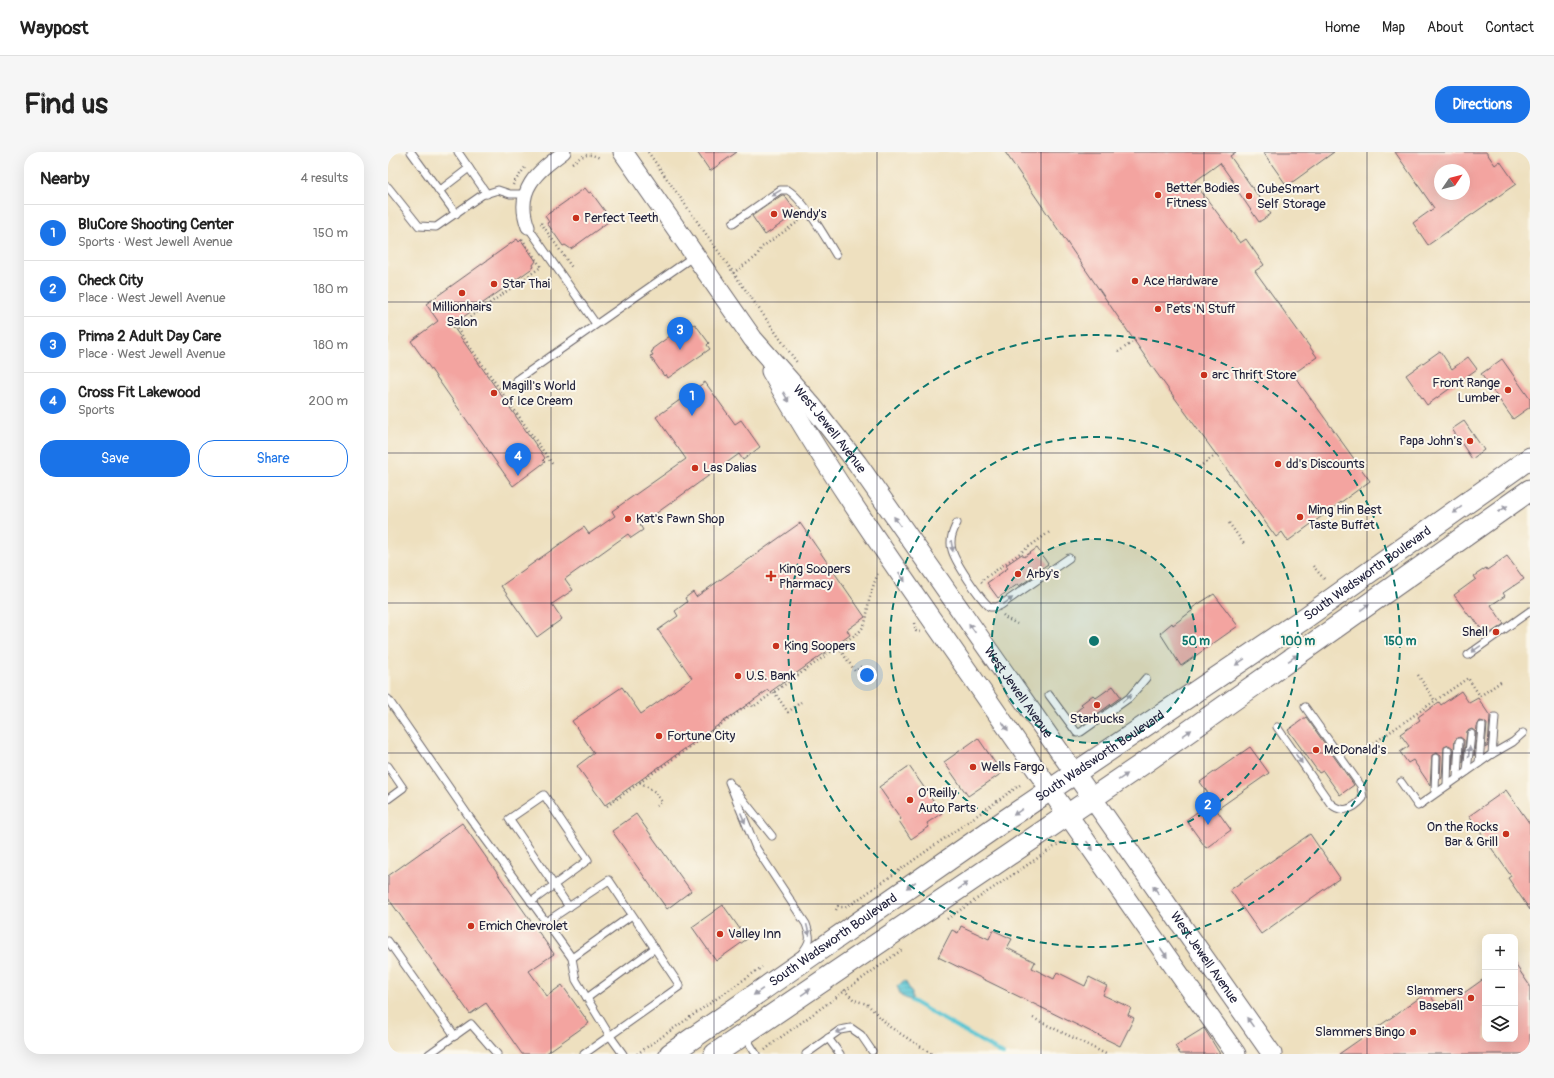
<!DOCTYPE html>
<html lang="en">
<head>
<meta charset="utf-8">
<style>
	body { margin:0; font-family:Pangolin,sans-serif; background:#f6f6f6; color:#222 }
	.controls { position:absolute; right:12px; bottom:12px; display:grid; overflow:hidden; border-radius:8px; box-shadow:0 4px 16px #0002 }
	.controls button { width:36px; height:36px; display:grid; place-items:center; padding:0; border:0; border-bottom:1px solid #e0e0e0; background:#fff; color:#222; font:20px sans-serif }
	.compass { position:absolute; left:1046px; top:12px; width:36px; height:36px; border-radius:50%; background:#fff; box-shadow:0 4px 16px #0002; rotate:55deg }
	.you { position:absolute; left:479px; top:523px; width:14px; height:14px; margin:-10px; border:3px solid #fff; border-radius:50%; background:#1a73e8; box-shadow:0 0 0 6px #1a73e833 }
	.badge { display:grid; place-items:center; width:26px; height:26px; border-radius:50%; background:#1a73e8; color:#fff; font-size:13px; font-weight:700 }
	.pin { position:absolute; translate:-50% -33px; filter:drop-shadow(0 1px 2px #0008) }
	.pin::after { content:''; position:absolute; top:21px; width:14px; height:12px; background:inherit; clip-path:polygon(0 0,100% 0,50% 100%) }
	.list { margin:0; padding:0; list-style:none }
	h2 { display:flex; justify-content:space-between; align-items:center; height:52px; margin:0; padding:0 16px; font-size:17px }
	h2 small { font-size:13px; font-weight:400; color:#767676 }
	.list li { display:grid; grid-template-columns:26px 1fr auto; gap:12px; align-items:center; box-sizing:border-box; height:56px; padding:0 16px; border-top:1px solid #e0e0e0 }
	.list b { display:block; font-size:15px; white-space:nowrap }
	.list p { margin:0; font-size:13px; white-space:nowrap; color:#767676 }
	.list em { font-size:13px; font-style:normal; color:#767676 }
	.actions { display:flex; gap:8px; padding:12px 16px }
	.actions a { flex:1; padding:9px 0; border:1px solid #1a73e8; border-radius:16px; text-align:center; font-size:14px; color:#1a73e8 }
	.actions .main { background:#1a73e8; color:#fff }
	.icon { flex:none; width:22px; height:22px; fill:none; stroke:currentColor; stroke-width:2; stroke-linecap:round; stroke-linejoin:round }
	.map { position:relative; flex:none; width:1142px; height:902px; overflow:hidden; border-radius:16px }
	header { display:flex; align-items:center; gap:24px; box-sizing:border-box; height:56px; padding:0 20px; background:#fff; border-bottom:1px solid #e0e0e0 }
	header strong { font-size:19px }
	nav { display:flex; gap:22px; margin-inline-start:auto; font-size:14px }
	.intro { display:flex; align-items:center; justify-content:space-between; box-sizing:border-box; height:96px; padding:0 24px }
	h1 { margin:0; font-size:28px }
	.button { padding:10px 18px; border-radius:16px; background:#1a73e8; color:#fff; font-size:14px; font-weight:700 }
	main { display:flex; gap:24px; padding:0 24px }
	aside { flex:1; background:#fff; border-radius:16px; box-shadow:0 4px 16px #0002 }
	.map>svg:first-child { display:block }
	.water { fill:url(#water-rules); stroke:#3e7487 }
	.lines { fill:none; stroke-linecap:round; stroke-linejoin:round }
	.stream { stroke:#59c5d3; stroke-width:4 }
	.building { fill:#f3a4a0; fill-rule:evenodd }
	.service-casing { stroke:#696469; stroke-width:9 }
	.minor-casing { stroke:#696469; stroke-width:15 }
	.secondary-casing { stroke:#696469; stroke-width:21 }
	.primary-casing { stroke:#696469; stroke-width:23 }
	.path { stroke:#696469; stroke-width:2.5; stroke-dasharray:1 3; stroke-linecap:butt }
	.service { stroke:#fff; stroke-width:7 }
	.minor { stroke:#fff; stroke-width:13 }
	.secondary { stroke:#fff; stroke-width:19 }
	.primary { stroke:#fff; stroke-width:21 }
	.oneway { fill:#9c9ca7 }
	.grid { fill:none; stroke:#22223b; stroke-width:1; stroke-opacity:0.55 }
	.ring { fill:none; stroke:#0f766e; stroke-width:2; stroke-dasharray:7 5 }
	.poi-dot { fill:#c8321e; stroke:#fbf7ec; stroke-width:1.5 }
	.labels { text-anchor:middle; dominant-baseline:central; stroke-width:4; stroke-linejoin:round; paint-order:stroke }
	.poi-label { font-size:13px; fill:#22223b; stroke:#fbf7ec; text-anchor:start }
	.street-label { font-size:13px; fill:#22223b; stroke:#fbf7ec }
	.centre { fill:#0f766e; stroke:#fbf7ec; stroke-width:2 }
	.ring-label { font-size:12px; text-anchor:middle; font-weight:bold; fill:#0f766e; stroke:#fbf7ec; stroke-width:4; stroke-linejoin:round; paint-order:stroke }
</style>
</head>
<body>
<header>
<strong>Waypost</strong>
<nav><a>Home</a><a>Map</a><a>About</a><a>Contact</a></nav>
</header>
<div class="intro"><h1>Find us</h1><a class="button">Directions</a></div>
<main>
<aside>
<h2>Nearby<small>4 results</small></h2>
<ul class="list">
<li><span class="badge">1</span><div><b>BluCore Shooting Center</b><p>Sports · West Jewell Avenue</p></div><em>150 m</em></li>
<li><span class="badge">2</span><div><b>Check City</b><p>Place · West Jewell Avenue</p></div><em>180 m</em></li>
<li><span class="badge">3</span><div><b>Prima 2 Adult Day Care</b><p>Place · West Jewell Avenue</p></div><em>180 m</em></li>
<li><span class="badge">4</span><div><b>Cross Fit Lakewood</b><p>Sports</p></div><em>200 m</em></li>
</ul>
<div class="actions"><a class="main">Save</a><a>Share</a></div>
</aside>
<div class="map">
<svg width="1142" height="902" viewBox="0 0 1142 902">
	<defs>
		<pattern id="water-rules" width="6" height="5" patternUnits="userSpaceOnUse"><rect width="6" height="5" fill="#59c5d3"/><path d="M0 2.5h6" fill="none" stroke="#4da9b6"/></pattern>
	</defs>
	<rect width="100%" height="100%" fill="#fbf7ec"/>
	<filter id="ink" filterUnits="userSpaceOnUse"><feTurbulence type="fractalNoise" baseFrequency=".025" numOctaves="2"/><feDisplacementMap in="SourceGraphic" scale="8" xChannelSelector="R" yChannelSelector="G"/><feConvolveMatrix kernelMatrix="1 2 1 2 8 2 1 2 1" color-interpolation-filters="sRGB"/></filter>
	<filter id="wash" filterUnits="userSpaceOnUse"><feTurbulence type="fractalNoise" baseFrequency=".012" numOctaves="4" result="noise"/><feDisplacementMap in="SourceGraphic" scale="16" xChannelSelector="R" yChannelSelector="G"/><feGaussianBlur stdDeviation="0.9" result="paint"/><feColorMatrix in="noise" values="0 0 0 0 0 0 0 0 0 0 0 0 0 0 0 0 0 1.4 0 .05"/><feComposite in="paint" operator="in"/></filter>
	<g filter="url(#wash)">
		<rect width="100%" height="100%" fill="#eee0bf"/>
		<polygon class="water" points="517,829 524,841 524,849 513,844 509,834"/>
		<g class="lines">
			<polyline class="stream" points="524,849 615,902"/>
		</g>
		<g id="blocks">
			<g class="building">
				<polygon points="309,0 349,0 322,19"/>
				<polygon points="617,0 848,0 842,4 883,62 871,70 845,32 846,31 832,11 806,30 852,91 858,87 876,113 867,119 929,205 905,222 982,329 900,389 894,380 888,385 765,216"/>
				<polygon points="875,0 946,0 899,34"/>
				<path d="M1007 0H1098L1107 13 1112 9 1128 32 1040 93 1025 71 1046 56ZM1052 18H1076V42H1052Z"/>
				<polygon points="197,36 201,41 203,40 219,62 217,64 220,67 218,68 220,70 183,97 177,93 175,94 159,71 161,70 157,64"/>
				<polygon points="394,43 396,43 409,61 377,83 364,64"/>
				<polygon points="129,87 131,90 133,88 148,109 145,113 146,115 64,173 157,306 155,308 157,310 125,334 23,189 50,169 38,152"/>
				<polygon points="300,171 301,173 303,171 305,173 307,172 321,191 319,193 322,197 280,226 278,222 276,224 262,204 265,203 263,200 265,199 264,197"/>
				<polygon points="1052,199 1064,217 1080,205 1089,217 1039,253 1018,223"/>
				<polygon points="1114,207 1142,247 1142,255 1125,267 1093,222"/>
				<polygon points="317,230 347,272 353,268 372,295 355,308 351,302 252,373 255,378 243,386 240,382 177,427 185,438 164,452 174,467 149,485 113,434 196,375 201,382 227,364 224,359 298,307 268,265"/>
				<polygon points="1076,269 1096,298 1084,307 1064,277"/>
				<polygon points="412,371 477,465 459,478 462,483 382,540 380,538 217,653 189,614 206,601 184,569 234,535 253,562 304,526 270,478 290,464 287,459 299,450 297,446 305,440 308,445"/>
				<polygon points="649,396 660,412 647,421 648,423 631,434 630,432 610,446 599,431 620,416 618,413 634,402 636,405"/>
				<polygon points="1119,404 1136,427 1115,441 1117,444 1103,453 1116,472 1098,484 1084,464 1082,465 1066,443 1088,427 1086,424 1098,416 1099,418"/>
				<polygon points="826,442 850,474 793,514 772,481 784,471 785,473 805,458 804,456"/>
				<polygon points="725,534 733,545 694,573 686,561 695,554 693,552 705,543 708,546"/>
				<polygon points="1073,539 1081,551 1090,546 1102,564 1100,594 1097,596 1099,572 1096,570 1092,569 1089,574 1086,604 1088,580 1084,577 1079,579 1075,611 1076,588 1072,585 1067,588 1064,618 1065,596 1061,593 1056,595 1054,626 1052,627 1053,604 1049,601 1044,603 1042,633 1025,608 1020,611 1012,600 1021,594 1012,582 1032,568 1030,565 1051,550 1053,553"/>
				<polygon points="918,565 966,633 952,643 935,619 931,621 900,578"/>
				<polygon points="590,586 614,621 580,644 556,610"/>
				<polygon points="862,595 881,621 831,656 812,630"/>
				<polygon points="521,614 554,661 539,671 541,675 523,687 511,669 513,667 491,635"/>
				<polygon points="1118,638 1142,672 1142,758 1120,726 1123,724 1081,664"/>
				<polygon points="823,650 843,678 818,696 798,668"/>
				<polygon points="248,662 303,739 279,757 224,679"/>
				<polygon points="74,671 166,802 141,819 159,844 174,833 201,871 157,902 134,902 98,851 82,862 0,746 0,724"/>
				<polygon points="922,682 952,726 873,782 842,738"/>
				<polygon points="335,753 359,787 328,809 304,775"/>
				<polygon points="573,774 601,787 605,778 624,787 619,796 647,810 644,816 666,827 669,820 697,834 701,825 719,834 715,843 743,856 740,863 746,866 732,894 550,805 564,778 570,781"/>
				<polygon points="1127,812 1142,834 1142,902 951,902 1040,840 1052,858 1097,826 1097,887 1127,887"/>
				<polygon points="816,876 832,902 792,902 787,894"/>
			</g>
		</g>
	</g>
	<g filter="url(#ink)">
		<use href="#blocks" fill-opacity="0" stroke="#696469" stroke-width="1"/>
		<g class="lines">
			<g class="service-casing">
				<g id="service">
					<polyline points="23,0 68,62"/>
					<polyline points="70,0 99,42"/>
					<polyline points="0,35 31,74 48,75 94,43 110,38 122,42 138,42"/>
					<polyline points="51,39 81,16"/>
					<path d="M345 71 392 38H400C416 48 438 86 448 103"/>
					<polyline points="140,75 208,172"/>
					<polyline points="129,228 306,104"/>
					<path d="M569 371C565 379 561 388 564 398 567 410 592 447 602 455H609L613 453 681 406"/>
					<polyline points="1080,503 1142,459"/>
					<polyline points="661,543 689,581 693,580 741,546 758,526"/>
					<polyline points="0,547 82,666 158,770"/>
					<path d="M889 575 942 651C953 662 965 658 975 646L973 634 917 555"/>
					<polyline points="1104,602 1107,565"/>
					<polyline points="1091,611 1094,574"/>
					<polyline points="0,614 15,636 0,647"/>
					<polyline points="1079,619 1083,582"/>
					<polyline points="1069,626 1071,590"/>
					<path d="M341 630 368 696 418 772C423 786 423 789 414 801"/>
					<polyline points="1013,630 1030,654 1104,602 1125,590 1135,581"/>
					<polyline points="1059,633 1060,598"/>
					<polyline points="345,635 384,684"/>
					<polyline points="1047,641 1048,606"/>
					<polyline points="143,750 200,708 156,643 121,667 181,755"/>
					<polyline points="0,789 67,884"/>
					<polyline points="184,806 188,828 222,884 235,902"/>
					<polyline points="199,846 267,796"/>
					<polyline points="356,883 368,902"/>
					<polyline points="440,886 452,902"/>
					<polyline points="41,902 83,872 109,902"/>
					<polyline points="196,902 292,834 221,728 158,770 184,806 244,763"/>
					<polyline points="418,902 452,878 463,876 473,883 484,899"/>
				</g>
			</g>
			<g class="minor-casing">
				<path id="minor" d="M140 75C126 38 149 20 176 0"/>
			</g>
			<g class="secondary-casing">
				<g id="secondary">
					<path id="s1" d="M235 0 365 187 425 255 469 311 884 902"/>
					<path d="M383 219C441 323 511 420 579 518 668 646 757 775 848 902"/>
				</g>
			</g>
			<g class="primary-casing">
				<g id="primary">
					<path id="s2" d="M282 902 619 667 917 466 1142 306"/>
					<polyline points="327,902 759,609 1142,338"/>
				</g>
			</g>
			<g class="path">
				<polyline points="260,0 410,212"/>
				<path d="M184 11C196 3 199 0 212 6"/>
				<polyline points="125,33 127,29 138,14"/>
				<polyline points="153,71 185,117"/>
				<polyline points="134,87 153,115 68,175 165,313"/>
				<polyline points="345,121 368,105 374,95 414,67"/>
				<polyline points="730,200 751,186"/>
				<polyline points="811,315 828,303"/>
				<polyline points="841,371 856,392"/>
				<polyline points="925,414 937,428"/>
				<polyline points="594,430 593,429 663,379"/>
				<polyline points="615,463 618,466 629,472"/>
				<polyline points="526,471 528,479 533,480"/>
				<polyline points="450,495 467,519 474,514"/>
				<polyline points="1030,523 1047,549"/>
				<polyline points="386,540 400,560 413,550"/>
				<polyline points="986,591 1080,526 1092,544 1114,529"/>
				<polyline points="252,630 267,640 274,650 269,654"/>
				<path d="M219 654 363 551 365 555 471 480C481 470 478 458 482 445 484 437 487 429 490 421"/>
				<path d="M448 758 450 754C455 757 460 753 465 751L632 633"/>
				<polyline points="559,767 672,691 680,690"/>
				<polyline points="456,838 466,848 479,852 502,875 544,902"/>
				<polyline points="645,866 718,902"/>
				<polyline points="377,898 389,888 515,797"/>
				<polyline points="249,902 374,815"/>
			</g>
			<use href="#service" class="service"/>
			<use href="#minor" class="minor"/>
			<use href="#secondary" class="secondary"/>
			<use href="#primary" class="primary"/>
		</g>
		<defs><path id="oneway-solid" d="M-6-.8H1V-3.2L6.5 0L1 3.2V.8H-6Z"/></defs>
		<g class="oneway">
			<use href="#oneway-solid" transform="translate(388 41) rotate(148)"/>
			<use href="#oneway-solid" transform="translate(398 245) rotate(61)"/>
			<use href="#oneway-solid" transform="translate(1115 357) rotate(-35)"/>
			<use href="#oneway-solid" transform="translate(1069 358) rotate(144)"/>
			<use href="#oneway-solid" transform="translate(509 369) rotate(-125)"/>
			<use href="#oneway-solid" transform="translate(564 394) rotate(81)"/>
			<use href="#oneway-solid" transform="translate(514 425) rotate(56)"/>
			<use href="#oneway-solid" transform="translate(620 449) rotate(-35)"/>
			<use href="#oneway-solid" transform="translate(977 455) rotate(-36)"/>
			<use href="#oneway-solid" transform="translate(584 476) rotate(-125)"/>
			<use href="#oneway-solid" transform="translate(1088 497) rotate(145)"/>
			<use href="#oneway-solid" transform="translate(905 506) rotate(-35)"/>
			<use href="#oneway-solid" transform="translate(852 510) rotate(145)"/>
			<use href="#oneway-solid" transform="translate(739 546) rotate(-41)"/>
			<use href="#oneway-solid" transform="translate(617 574) rotate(55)"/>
			<use href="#oneway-solid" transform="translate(799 581) rotate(-35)"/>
			<use href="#oneway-solid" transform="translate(1081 600) rotate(-85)"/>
			<use href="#oneway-solid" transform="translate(911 607) rotate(55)"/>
			<use href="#oneway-solid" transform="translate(735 625) rotate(-34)"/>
			<use href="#oneway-solid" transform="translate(630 660) rotate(146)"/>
			<use href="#oneway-solid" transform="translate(355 666) rotate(67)"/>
			<use href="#oneway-solid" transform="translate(702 694) rotate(55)"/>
			<use href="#oneway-solid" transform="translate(523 733) rotate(145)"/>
			<use href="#oneway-solid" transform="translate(575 734) rotate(-34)"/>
			<use href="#oneway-solid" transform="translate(768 738) rotate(-125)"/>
			<use href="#oneway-solid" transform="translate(420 778) rotate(76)"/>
			<use href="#oneway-solid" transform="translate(776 801) rotate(55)"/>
			<use href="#oneway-solid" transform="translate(370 840) rotate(145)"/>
			<use href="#oneway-solid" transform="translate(418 840) rotate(-34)"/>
			<use href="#oneway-solid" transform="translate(862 870) rotate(-125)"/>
			<use href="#oneway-solid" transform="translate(453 879) rotate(159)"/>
		</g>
	</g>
	<path class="grid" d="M163 0V902M326 0V902M489 0V902M653 0V902M816 0V902M979 0V902M0 150H1142M0 301H1142M0 451H1142M0 601H1142M0 752H1142"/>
	<circle cx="706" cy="489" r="102" fill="#0f766e" fill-opacity=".12"/>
	<g class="ring">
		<circle cx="706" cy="489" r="102"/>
		<circle cx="706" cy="489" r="204"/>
		<circle cx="706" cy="489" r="306"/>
	</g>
	<g class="poi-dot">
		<circle cx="770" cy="43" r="4"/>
		<circle cx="861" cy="44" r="4"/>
		<circle cx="386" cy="62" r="4"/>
		<circle cx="188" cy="66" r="4"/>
		<circle cx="747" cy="129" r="4"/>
		<circle cx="106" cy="132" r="4"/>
		<circle cx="74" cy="141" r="4"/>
		<circle cx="770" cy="157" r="4"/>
		<circle cx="816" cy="223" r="4"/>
		<circle cx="1120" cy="238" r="4"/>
		<circle cx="106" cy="241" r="4"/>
		<circle cx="1082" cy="289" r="4"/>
		<circle cx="890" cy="312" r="4"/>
		<circle cx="307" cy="316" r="4"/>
		<circle cx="912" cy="365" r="4"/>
		<circle cx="240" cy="367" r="4"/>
		<circle cx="630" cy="422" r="4"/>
		<path d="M381 418h4v4h4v4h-4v4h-4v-4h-4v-4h4z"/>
		<circle cx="1108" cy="480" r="4"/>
		<circle cx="388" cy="494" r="4"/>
		<circle cx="350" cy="524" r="4"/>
		<circle cx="709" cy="553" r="4"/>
		<circle cx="271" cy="584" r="4"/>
		<circle cx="928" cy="598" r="4"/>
		<circle cx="585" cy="615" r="4"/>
		<circle cx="522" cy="648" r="4"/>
		<circle cx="1118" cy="682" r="4"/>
		<circle cx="83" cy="774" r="4"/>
		<circle cx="332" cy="782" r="4"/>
		<circle cx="1083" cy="846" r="4"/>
		<circle cx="1025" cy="880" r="4"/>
	</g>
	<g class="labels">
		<g class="poi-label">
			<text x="778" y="36">Better Bodies<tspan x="778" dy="15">Fitness</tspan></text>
			<text x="869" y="37">CubeSmart<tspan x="869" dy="15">Self Storage</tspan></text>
			<text x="394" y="62">Wendy's</text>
			<text x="196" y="66">Perfect Teeth</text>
			<text x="755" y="129">Ace Hardware</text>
			<text x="114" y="132">Star Thai</text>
			<text x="74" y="155" text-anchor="middle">Millionhairs<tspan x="74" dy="15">Salon</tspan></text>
			<text x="778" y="157">Pets 'N Stuff</text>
			<text x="824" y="223">arc Thrift Store</text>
			<text x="1112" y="231" text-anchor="end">Front Range<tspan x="1112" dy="15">Lumber</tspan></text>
			<text x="114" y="234">Magill's World<tspan x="114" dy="15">of Ice Cream</tspan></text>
			<text x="1074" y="289" text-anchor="end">Papa John's</text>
			<text x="898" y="312">dd's Discounts</text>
			<text x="315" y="316">Las Dalias</text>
			<text x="920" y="358">Ming Hin Best<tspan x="920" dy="15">Taste Buffet</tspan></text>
			<text x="248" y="367">Kat's Pawn Shop</text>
			<text x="391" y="417">King Soopers<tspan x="391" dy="15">Pharmacy</tspan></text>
			<text x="638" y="422">Arby's</text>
			<text x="1100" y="480" text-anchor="end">Shell</text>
			<text x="396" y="494">King Soopers</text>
			<text x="358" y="524">U.S. Bank</text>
			<text x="709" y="567" text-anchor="middle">Starbucks</text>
			<text x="279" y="584">Fortune City</text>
			<text x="936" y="598">McDonald's</text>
			<text x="593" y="615">Wells Fargo</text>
			<text x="530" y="641">O'Reilly<tspan x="530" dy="15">Auto Parts</tspan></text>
			<text x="1110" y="675" text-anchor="end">On the Rocks<tspan x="1110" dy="15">Bar &amp; Grill</tspan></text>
			<text x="91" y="774">Emich Chevrolet</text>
			<text x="340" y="782">Valley Inn</text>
			<text x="1075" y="839" text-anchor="end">Slammers<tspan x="1075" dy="15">Baseball</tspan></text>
			<text x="1017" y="880" text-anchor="end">Slammers Bingo</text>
		</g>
		<g class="street-label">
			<text stroke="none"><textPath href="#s1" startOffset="346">West Jewell Avenue</textPath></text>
			<text stroke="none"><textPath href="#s2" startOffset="847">South Wadsworth Boulevard</textPath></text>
			<text stroke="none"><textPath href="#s1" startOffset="670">West Jewell Avenue</textPath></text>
			<text stroke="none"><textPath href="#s2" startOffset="523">South Wadsworth Boulevard</textPath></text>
			<text stroke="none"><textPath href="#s2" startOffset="199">South Wadsworth Boulevard</textPath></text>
			<text stroke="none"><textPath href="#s1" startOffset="994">West Jewell Avenue</textPath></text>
		</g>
	</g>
	<circle cx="706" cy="489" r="6" class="centre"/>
	<g class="ring-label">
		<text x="808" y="493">50 m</text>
		<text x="910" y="493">100 m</text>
		<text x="1012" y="493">150 m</text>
	</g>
</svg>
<div class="controls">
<button>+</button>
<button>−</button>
<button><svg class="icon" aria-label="layers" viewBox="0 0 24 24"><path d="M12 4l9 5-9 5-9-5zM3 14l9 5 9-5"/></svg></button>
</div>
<svg class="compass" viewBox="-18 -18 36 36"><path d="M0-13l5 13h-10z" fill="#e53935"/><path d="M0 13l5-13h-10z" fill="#767676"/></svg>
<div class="you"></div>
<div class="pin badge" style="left:304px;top:264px">1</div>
<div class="pin badge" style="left:820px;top:673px">2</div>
<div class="pin badge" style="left:292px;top:198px">3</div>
<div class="pin badge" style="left:130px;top:324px">4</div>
</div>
</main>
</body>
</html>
